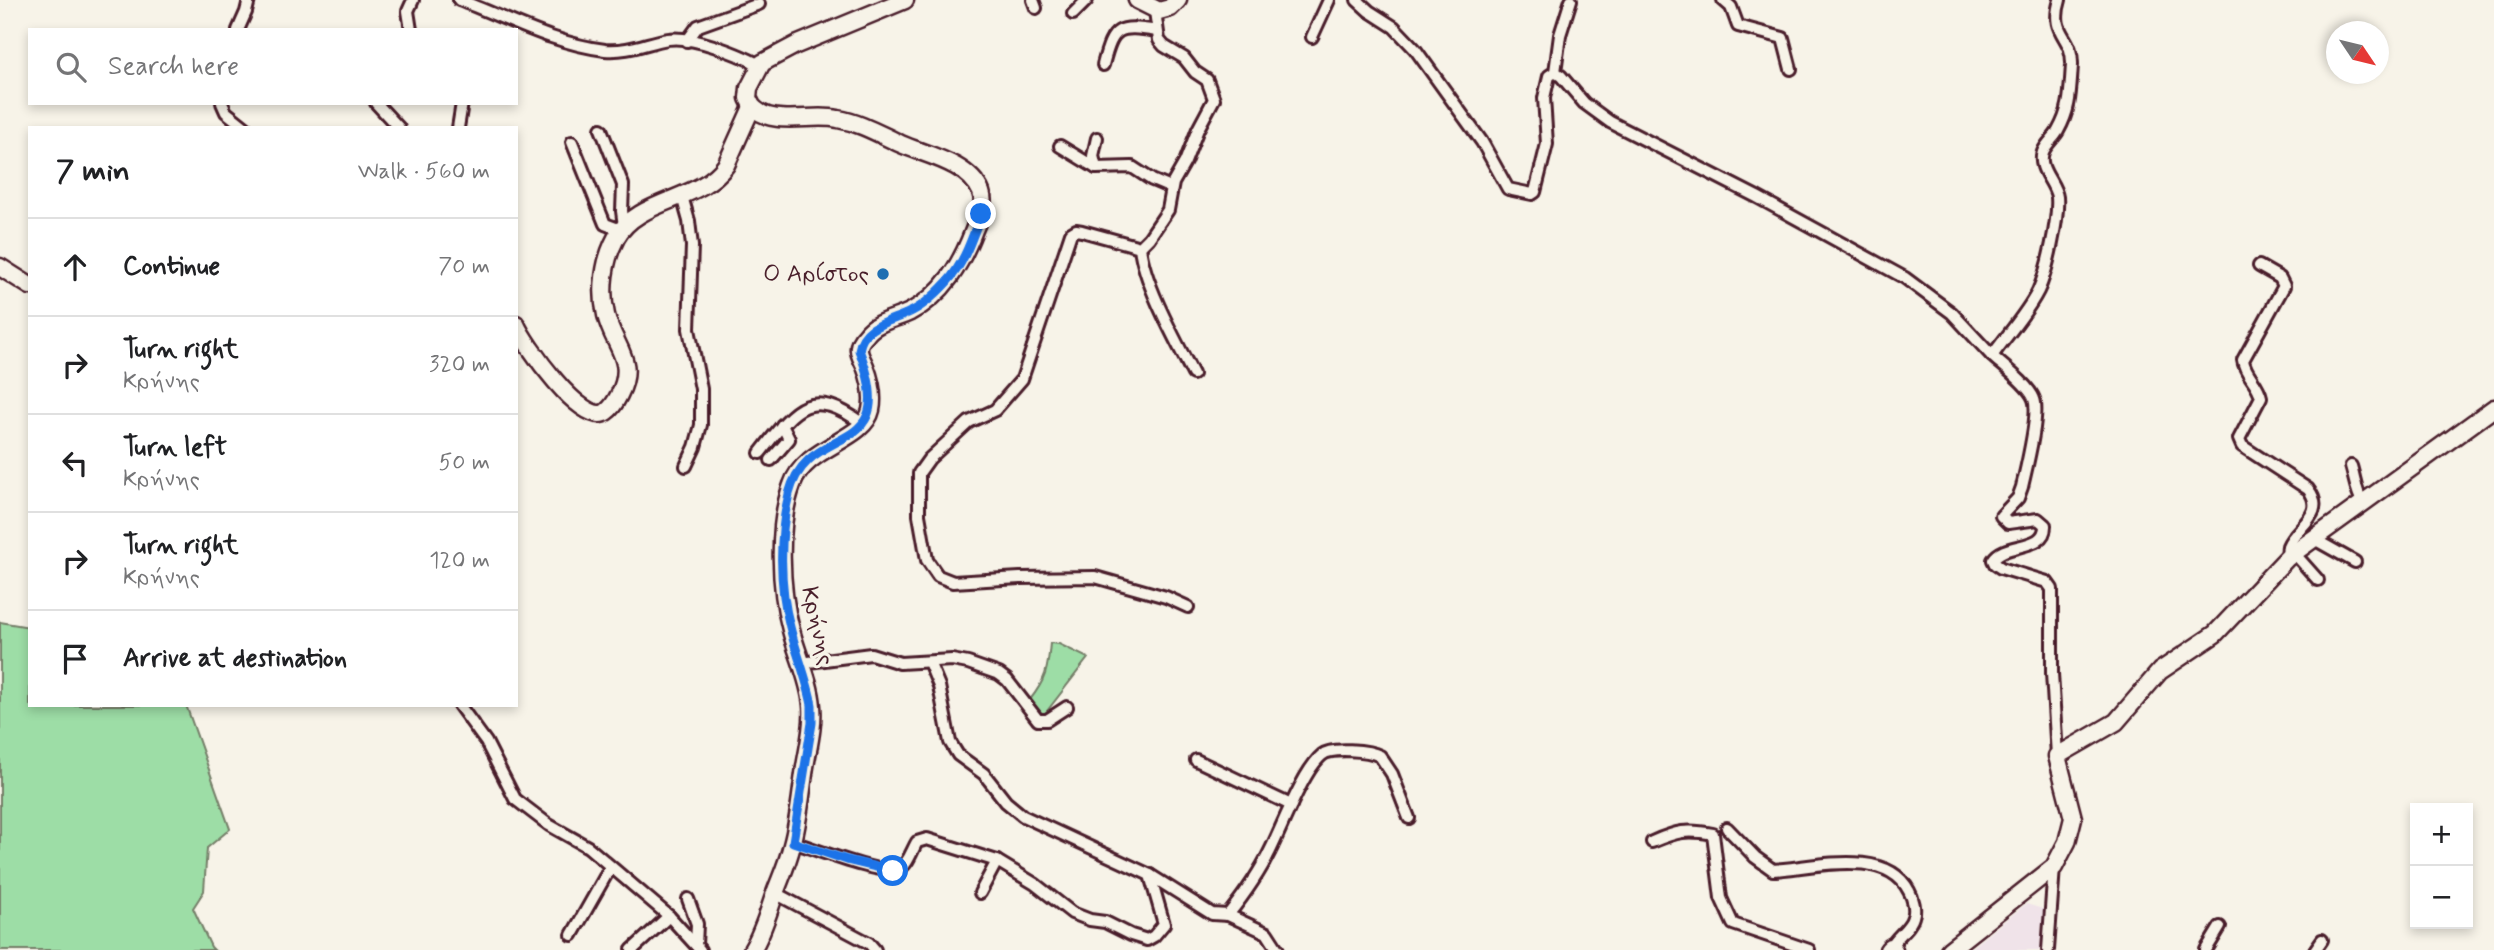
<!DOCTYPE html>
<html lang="en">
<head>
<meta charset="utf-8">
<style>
	body { margin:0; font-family:Mynerve,sans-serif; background:#f2f2f2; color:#202124 }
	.controls { position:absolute; right:21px; bottom:21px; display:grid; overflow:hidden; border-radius:0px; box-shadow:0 4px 10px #0003 }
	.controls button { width:63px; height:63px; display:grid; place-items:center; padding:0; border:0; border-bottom:2px solid #e0e0e0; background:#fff; color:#202124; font:35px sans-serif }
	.compass { position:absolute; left:2326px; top:21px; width:63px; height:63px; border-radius:50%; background:#fff; box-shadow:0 4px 10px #0003; rotate:125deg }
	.stop { position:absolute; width:21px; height:21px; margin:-16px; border:5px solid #1a73e8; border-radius:50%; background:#fff }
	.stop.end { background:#1a73e8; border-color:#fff; box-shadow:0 2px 7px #0008 }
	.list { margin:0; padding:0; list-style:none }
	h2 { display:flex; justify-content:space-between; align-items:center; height:91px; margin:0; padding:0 28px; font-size:30px }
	h2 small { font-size:23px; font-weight:400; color:#757577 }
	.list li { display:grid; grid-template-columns:46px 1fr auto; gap:21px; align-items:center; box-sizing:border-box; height:98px; padding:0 28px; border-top:2px solid #e0e0e0 }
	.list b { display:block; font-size:26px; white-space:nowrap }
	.list p { margin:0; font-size:23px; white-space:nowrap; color:#757577 }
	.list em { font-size:23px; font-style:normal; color:#757577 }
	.icon { flex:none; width:38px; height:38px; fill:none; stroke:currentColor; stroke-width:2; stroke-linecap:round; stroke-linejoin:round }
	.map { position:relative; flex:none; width:2494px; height:950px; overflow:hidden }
	.search { position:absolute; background:#fff; box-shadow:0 4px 10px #0003; left:28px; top:28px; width:490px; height:77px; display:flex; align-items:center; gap:18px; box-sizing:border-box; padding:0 24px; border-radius:0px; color:#757577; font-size:26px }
	.panel { position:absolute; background:#fff; box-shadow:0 4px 10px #0003; left:28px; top:126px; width:490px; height:581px; border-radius:0px }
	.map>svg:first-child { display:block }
	.built { fill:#f0e3e9 }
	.green { fill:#9ddda6; stroke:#747e68; stroke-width:2 }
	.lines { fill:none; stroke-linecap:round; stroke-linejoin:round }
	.street-casing { stroke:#4a1f2b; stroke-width:16 }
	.secondary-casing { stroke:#4a1f2b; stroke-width:21 }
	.street { stroke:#f7f3e8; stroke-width:10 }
	.secondary { stroke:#f7f3e8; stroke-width:16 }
	.route { stroke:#1a73e8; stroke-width:9 }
	.poi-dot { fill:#1f6fb2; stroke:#f7f3e8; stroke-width:2.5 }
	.labels { text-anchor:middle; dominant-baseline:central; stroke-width:6; stroke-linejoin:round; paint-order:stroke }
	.poi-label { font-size:24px; fill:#4a1f2b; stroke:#f7f3e8; text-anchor:end }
	.street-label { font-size:24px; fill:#4a1f2b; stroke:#f7f3e8 }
</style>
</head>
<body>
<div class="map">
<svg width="2494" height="950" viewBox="0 0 2494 950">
	<rect width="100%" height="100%" fill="#f7f3e8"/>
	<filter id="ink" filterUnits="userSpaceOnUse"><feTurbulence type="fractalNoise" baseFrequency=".0143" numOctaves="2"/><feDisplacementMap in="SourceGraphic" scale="14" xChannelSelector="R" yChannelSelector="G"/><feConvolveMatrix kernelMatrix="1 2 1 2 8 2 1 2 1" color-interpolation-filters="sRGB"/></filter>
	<g filter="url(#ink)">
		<polygon class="built" points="2026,904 2043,909 2040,950 1968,950"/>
		<g class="green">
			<polygon points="0,622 30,627 30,705 186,705 230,829 207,848 204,891 193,908 211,947 214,950 0,950"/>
			<path d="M1050 643 1059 644 1088 658 1040 720 1029 701C1046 680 1048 669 1050 643Z"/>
		</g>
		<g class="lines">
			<g class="street-casing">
				<g id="street">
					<path d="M459 0C507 18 554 44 605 50 628 52 646 43 668 39 692 35 738 54 760 65"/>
					<polyline points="1033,0 1036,8"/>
					<polyline points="1357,0 1369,11 1394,27 1415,49 1482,142 1508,189 1532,194 1535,192 1547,144 1544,98 1549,76 1555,72 1560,35 1571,0"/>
					<polyline points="1723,0 1731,7 1738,26 1783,38 1791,69"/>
					<polyline points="1155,11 1159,40 1164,46 1184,58 1195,72 1207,80 1214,99 1198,129 1185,162 1173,183 1168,210 1149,238 1140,247 1082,231 1076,230 1071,233 1022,379 995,410 969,422 929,459 919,473 919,515 927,560 938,576 953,582 1020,578 1095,577 1166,597 1188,607"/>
					<polyline points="1073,14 1087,0"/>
					<polyline points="238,30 246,12 249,0"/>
					<polyline points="411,30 408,11 413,0"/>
					<polyline points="1312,37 1329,0"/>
					<polyline points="687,41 698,26 759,4"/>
					<path d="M1103 65C1113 26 1118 25 1157 31"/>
					<polyline points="1555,72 1561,76 1584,103 1610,122 1757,197 1905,278 1952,313 1992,356"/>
					<polyline points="222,103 226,112 246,128"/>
					<polyline points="376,103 399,128"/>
					<polyline points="458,128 462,103"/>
					<polyline points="601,129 623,185 622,211 624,226"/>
					<polyline points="572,142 605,224 621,230"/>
					<polyline points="1060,146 1096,168 1132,167 1152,180 1171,188"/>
					<polyline points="1096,168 1093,156 1097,138"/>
					<polyline points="682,196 689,221 692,246 689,329 701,389 701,425 695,447 686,466"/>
					<path d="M1140 247C1144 284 1176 341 1193 374"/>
					<path d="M2259 266 2280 278 2284 286 2243 360C2245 375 2258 382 2261 397L2239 439 2242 446 2308 489C2328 514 2296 526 2288 546 2287 550 2288 554 2287 558"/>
					<path d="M760 453C795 408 810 385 863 424"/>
					<polyline points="771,460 789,439 782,425"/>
					<path d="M2351 466C2355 479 2356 492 2363 503"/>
					<polyline points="2314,539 2355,562"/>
					<polyline points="2294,553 2318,580"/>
					<path d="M929 662 939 686 950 742 958 755 984 774 1006 802 1023 816 1150 875 1212 914 1228 915C1244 895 1259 874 1270 851 1282 827 1303 771 1322 755 1331 747 1369 750 1380 756L1392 774 1409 818"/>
					<polyline points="801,663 871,654 900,663 952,660 968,663 999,674 1007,680 1038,720 1047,720 1067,707"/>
					<polyline points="459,705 486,742 515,799 549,825 588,847 669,916 700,950"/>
					<path d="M2057 756 2052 673V589L2047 582 2001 568 1995 564 1993 560C2004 541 2046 552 2045 525L2038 519 2008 523 2001 516 2018 498 2022 487C2026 469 2040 414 2034 399 2029 385 2003 366 1992 356 2007 335 2027 313 2038 291 2047 272 2059 218 2057 197 2055 182 2037 169 2043 152 2046 144 2054 138 2058 131 2071 108 2070 91 2072 65 2073 34 2049 36 2060 0"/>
					<polyline points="1196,760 1291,805"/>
					<path d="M1727 828 1755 857 1773 870C1812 868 1886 846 1909 891 1913 898 1916 909 1913 917 1910 929 1896 936 1891 947"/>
					<path d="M793 842C811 848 885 877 899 869 908 865 912 850 917 842L927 839 997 861 1035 884 1072 913 1090 920 1105 922 1131 935 1147 940 1154 936 1164 924 1150 875"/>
					<path d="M1652 842C1677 831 1687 829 1713 834L1721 898 1733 924 1809 950"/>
					<polyline points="775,893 869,943 875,950"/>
					<polyline points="980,893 997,861"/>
					<polyline points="688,899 697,924 696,945"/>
					<polyline points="1228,915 1267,933 1278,950"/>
					<polyline points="572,935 610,868"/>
					<polyline points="632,950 669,916"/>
					<polyline points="2048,950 2054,867"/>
					<polyline points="2206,950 2220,927"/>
					<polyline points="2315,950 2322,940"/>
				</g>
			</g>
			<g class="secondary-casing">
				<g id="secondary">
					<polyline points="1137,0 1159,11 1170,8 1178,0"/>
					<polyline points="0,267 30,286"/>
					<path d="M516 324C524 343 583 428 606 412 612 408 616 401 619 395 637 360 614 348 606 315 600 290 604 260 616 238 638 198 700 202 726 165L752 107"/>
					<path d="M752 950C763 932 768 913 775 893 781 877 788 862 792 845 799 820 801 793 805 767 808 748 814 726 812 706 810 680 797 655 791 630 780 590 777 525 792 485 805 446 864 441 871 410 874 395 870 379 865 366 863 361 859 355 859 350 858 344 862 339 866 335 876 321 896 319 910 312 944 294 961 264 974 230 979 217 986 206 981 192 969 163 926 155 901 144 879 134 861 123 838 119 812 113 771 128 752 106L748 98 749 88 762 63 796 45 905 0"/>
					<polyline points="1888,950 1891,947 1894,950"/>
					<polyline points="1949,950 2054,867 2067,842 2073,818 2057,756 2116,722 2160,671 2215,634 2287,558 2494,408"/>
				</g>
			</g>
			<use href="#street" class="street"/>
			<use href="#secondary" class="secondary"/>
		</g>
	</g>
	<g class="lines" filter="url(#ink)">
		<path class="route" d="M893 871 847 860 793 842 812 723V705C807 678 796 653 790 627 779 586 779 535 789 494 808 418 903 463 859 350 863 325 889 322 908 313 923 307 936 294 947 282 964 264 972 238 981 214"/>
	</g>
	<circle class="poi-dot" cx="883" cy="274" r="7"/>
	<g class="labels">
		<g class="poi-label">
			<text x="869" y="274">Ο Αρίστος</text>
		</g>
		<g class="street-label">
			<text transform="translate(817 626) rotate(77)">Κρήνης</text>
		</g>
	</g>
</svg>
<div class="controls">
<button>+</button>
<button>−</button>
</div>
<svg class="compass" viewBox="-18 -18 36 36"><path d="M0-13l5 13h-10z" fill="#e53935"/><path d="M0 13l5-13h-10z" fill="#757577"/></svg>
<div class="stop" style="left:893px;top:871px"></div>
<div class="stop end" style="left:981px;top:214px"></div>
<div class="search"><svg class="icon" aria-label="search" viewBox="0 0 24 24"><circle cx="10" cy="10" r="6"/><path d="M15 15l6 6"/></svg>Search here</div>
<section class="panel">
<h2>7 min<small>Walk · 560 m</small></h2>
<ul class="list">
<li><svg class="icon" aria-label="ahead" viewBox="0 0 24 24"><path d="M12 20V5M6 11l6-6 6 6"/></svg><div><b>Continue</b></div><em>70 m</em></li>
<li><svg class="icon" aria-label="right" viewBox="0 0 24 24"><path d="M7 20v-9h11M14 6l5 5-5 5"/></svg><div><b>Turn right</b><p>Κρήνης</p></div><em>320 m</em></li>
<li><svg class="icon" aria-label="left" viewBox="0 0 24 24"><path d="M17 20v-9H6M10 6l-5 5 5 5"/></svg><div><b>Turn left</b><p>Κρήνης</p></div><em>50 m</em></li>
<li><svg class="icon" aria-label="right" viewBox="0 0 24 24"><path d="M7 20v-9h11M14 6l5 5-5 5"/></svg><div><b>Turn right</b><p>Κρήνης</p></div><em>120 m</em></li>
<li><svg class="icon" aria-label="arrive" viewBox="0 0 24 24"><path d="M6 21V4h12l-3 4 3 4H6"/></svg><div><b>Arrive at destination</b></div></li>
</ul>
</section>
</div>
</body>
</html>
